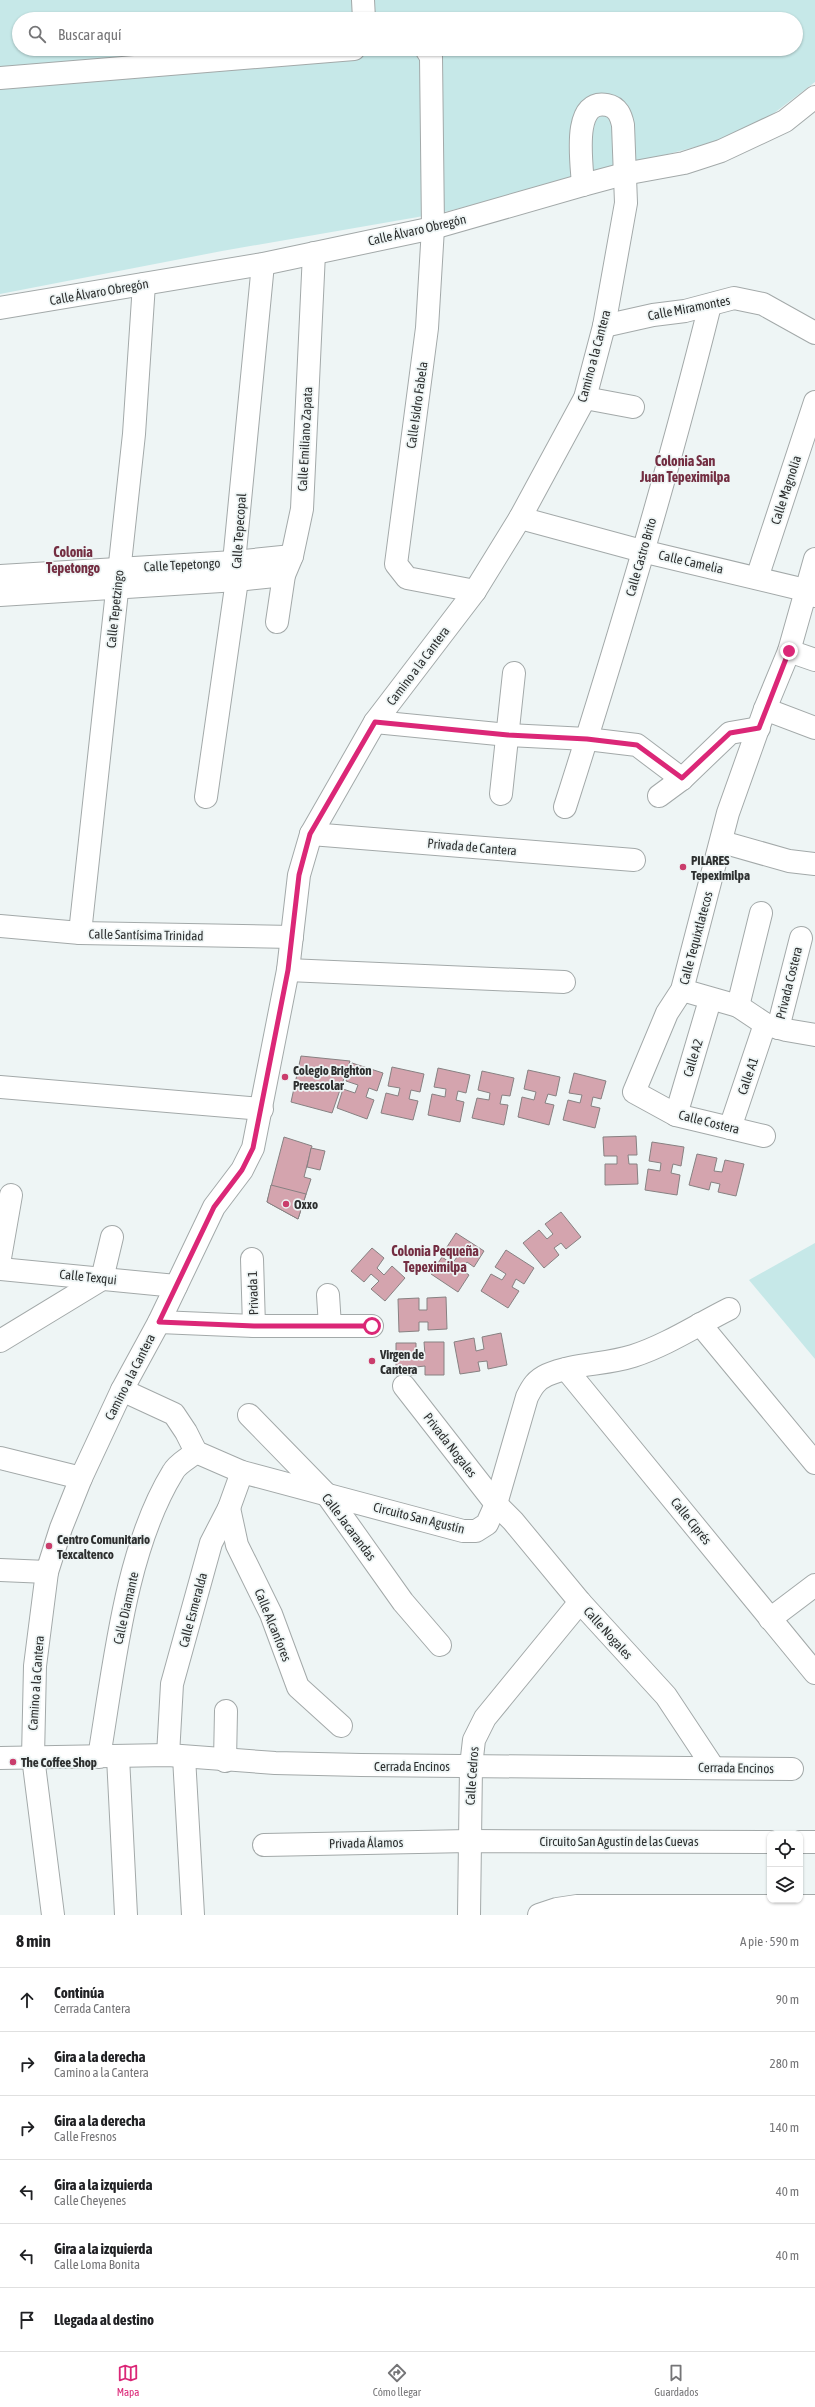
<!DOCTYPE html>
<html lang="es">
<head>
<meta charset="utf-8">
<style>
	body { margin:0; font-family:"Asap Condensed",sans-serif; background:#f6f6f6; color:#202124 }
	.controls { position:absolute; right:12px; bottom:12px; display:grid; overflow:hidden; border-radius:8px; box-shadow:0 1px 3px #0004 }
	.controls button { width:36px; height:36px; display:grid; place-items:center; padding:0; border:0; border-bottom:1px solid #e0e0e0; background:#fff; color:#202124; font:20px sans-serif }
	.stop { position:absolute; width:12px; height:12px; margin:-9px; border:3px solid #db2777; border-radius:50%; background:#fff }
	.stop.end { background:#db2777; border-color:#fff; box-shadow:0 1px 4px #0008 }
	.list { margin:0; padding:0; list-style:none }
	h2 { display:flex; justify-content:space-between; align-items:center; height:52px; margin:0; padding:0 16px; font-size:17px }
	h2 small { font-size:13px; font-weight:400; color:#757577 }
	.list li { display:grid; grid-template-columns:26px 1fr auto; gap:12px; align-items:center; box-sizing:border-box; height:64px; padding:0 16px; border-top:1px solid #e0e0e0 }
	.list b { display:block; font-size:15px; white-space:nowrap }
	.list p { margin:0; font-size:13px; white-space:nowrap; color:#757577 }
	.list em { font-size:13px; font-style:normal; color:#757577 }
	.icon { flex:none; width:22px; height:22px; fill:none; stroke:currentColor; stroke-width:2; stroke-linecap:round; stroke-linejoin:round }
	.map { position:relative; flex:none; width:815px; height:1915px; overflow:hidden }
	.search { position:absolute; background:#fff; box-shadow:0 1px 3px #0004; left:12px; right:12px; top:12px; height:44px; display:flex; align-items:center; gap:10px; box-sizing:border-box; padding:0 14px; border-radius:22px; color:#757577; font-size:15px }
	.sheet { height:436px; background:#fff }
	nav { display:flex; justify-content:space-around; align-items:center; box-sizing:border-box; height:56px; border-top:1px solid #e0e0e0; background:#fff; font-size:11px; color:#757577 }
	nav a { display:grid; justify-items:center; gap:2px }
	nav .on { color:#db2777 }
	.map>svg:first-child { display:block }
	.green { fill:#c6e8e8; fill-rule:evenodd }
	.building { fill:#d4a4ae; stroke:#878182 }
	.lines { fill:none; stroke-linecap:round; stroke-linejoin:round }
	.minor-casing { stroke:#a3a9a9; stroke-width:24 }
	.minor { stroke:#fff; stroke-width:22 }
	.route { stroke:#db2777; stroke-width:5 }
	.poi-dot { fill:#ca3d6c; stroke:#eef5f5; stroke-width:1.5 }
	.labels { text-anchor:middle; dominant-baseline:central; stroke-width:3.5; stroke-linejoin:round; paint-order:stroke }
	.street-label { font-size:13px; fill:#2d2f2f; stroke:#eef5f5 }
	.poi-label { font-size:13px; font-weight:bold; fill:#2d2f2f; stroke:#eef5f5; text-anchor:start }
	.neighbourhood-label { font-size:14px; font-weight:bold; fill:#732d41; stroke:#eef5f5 }
</style>
</head>
<body>
<div class="map">
<svg width="815" height="1915" viewBox="0 0 815 1915">
	<rect width="100%" height="100%" fill="#eef5f5"/>
	<g class="green">
		<path d="M0 0H815V82L761 123 726 139 441 213 222 251 0 294ZM19 19H796V49H19Z"/>
		<polygon points="815,1243 815,1359 749,1280"/>
	</g>
	<g class="building">
		<polygon points="301,1056 350,1061 332,1113 291,1102"/>
		<polygon points="352,1063 383,1073 377,1091 369,1088 366,1097 374,1100 367,1119 337,1108 343,1089 355,1093 358,1085 346,1081"/>
		<polygon points="392,1067 424,1074 420,1092 411,1090 409,1099 418,1101 413,1120 381,1113 386,1093 398,1096 400,1088 388,1086"/>
		<polygon points="438,1068 470,1075 466,1093 458,1091 456,1100 464,1102 460,1122 428,1115 432,1094 445,1097 446,1089 434,1087"/>
		<polygon points="528,1070 560,1077 556,1096 548,1094 545,1103 554,1105 549,1125 518,1117 522,1097 534,1100 536,1092 524,1089"/>
		<polygon points="482,1071 514,1078 510,1096 502,1095 500,1104 508,1105 504,1125 472,1118 477,1098 489,1100 490,1093 478,1090"/>
		<polygon points="574,1073 606,1081 601,1099 593,1097 591,1106 600,1108 595,1128 563,1120 568,1100 580,1103 582,1095 569,1093"/>
		<polygon points="636,1136 637,1155 628,1155 629,1164 637,1164 638,1184 605,1185 605,1164 617,1164 617,1156 604,1156 603,1137"/>
		<polygon points="284,1137 312,1146 304,1177 311,1179 298,1219 267,1202"/>
		<polygon points="652,1142 684,1147 681,1166 673,1164 671,1173 680,1175 677,1195 645,1190 648,1169 660,1171 661,1163 649,1161"/>
		<polygon points="311,1148 325,1151 320,1170 307,1167"/>
		<polygon points="697,1154 717,1158 714,1171 722,1172 725,1160 744,1164 736,1196 718,1192 720,1184 711,1182 709,1190 689,1185"/>
		<polygon points="271,1185 306,1194 298,1219 267,1202"/>
		<polygon points="561,1212 581,1237 566,1249 561,1243 554,1248 559,1255 544,1268 523,1243 539,1230 547,1239 553,1234 545,1224"/>
		<polygon points="456,1233 484,1251 474,1267 467,1262 462,1270 469,1275 458,1292 431,1274 442,1257 452,1264 457,1257 445,1250"/>
		<polygon points="372,1248 384,1258 377,1268 384,1275 392,1266 405,1278 385,1301 371,1289 379,1281 371,1274 364,1282 351,1271"/>
		<polygon points="506,1250 534,1268 524,1284 516,1279 512,1287 519,1291 508,1308 481,1291 491,1274 502,1280 506,1274 495,1267"/>
		<polygon points="446,1297 447,1329 428,1330 428,1322 419,1322 419,1331 399,1332 398,1299 419,1298 419,1310 427,1310 427,1298"/>
		<polygon points="501,1333 507,1365 488,1369 487,1361 478,1362 480,1371 460,1374 454,1342 474,1338 476,1351 484,1349 482,1337"/>
		<polygon points="424,1342 444,1342 444,1375 425,1375 425,1366 416,1367 416,1375 396,1375 396,1343 416,1343 416,1355 425,1355"/>
	</g>
	<g class="lines">
		<g class="minor-casing">
			<g id="minor">
				<polyline points="363,0 364,19"/>
				<polyline points="426,49 431,57 433,228 427,328 396,564 407,578 475,591"/>
				<polyline points="0,78 354,49"/>
				<polyline points="0,308 263,264 433,228 583,185 624,174 684,163 721,151 785,121 815,97"/>
				<polyline points="604,326 653,315 685,311 734,298 763,304 815,333"/>
				<polyline points="585,398 633,407"/>
				<polyline points="520,518 642,551 805,590 815,596"/>
				<polyline points="0,576 234,562 292,556"/>
				<polyline points="757,578 815,402"/>
				<polyline points="0,595 237,580 284,575"/>
				<polyline points="277,622 284,575 292,556 302,509 314,253"/>
				<polyline points="789,651 815,660"/>
				<polyline points="765,709 815,728"/>
				<polyline points="375,722 508,735 587,739 637,745 682,779"/>
				<polyline points="501,794 514,673"/>
				<polyline points="659,796 682,779 730,733 759,728"/>
				<polyline points="206,797 237,580 234,562 263,264"/>
				<path d="M565 807C618 641 668 474 710 305"/>
				<polyline points="311,834 634,860"/>
				<polyline points="722,842 789,861 815,864"/>
				<polyline points="0,926 80,933 292,937"/>
				<polyline points="80,933 134,434 144,284"/>
				<polyline points="288,970 564,982"/>
				<polyline points="682,990 738,1006 765,1024 786,1030 815,1035"/>
				<polyline points="738,1006 761,913"/>
				<polyline points="778,1028 801,938"/>
				<polyline points="0,1087 262,1109"/>
				<polyline points="676,1115 710,1000"/>
				<polyline points="730,1128 765,1024"/>
				<polyline points="764,1136 676,1115 634,1092 667,1013 682,990 728,813 765,709 789,651 815,559"/>
				<polyline points="0,1258 11,1195"/>
				<polyline points="252,1259 254,1326"/>
				<polyline points="0,1269 176,1286"/>
				<polyline points="328,1295 330,1326"/>
				<polyline points="159,1322 254,1326 372,1326"/>
				<polyline points="700,1324 815,1463"/>
				<polyline points="0,1341 102,1279 112,1237"/>
				<polyline points="566,1369 815,1673"/>
				<polyline points="404,1386 496,1504 513,1521 580,1602 666,1696 713,1767"/>
				<path d="M122 1390 174 1414 186 1432 196 1452 242 1472 463 1531H476L487 1524 496 1504 527 1397C532 1387 536 1380 547 1375 574 1363 605 1365 633 1356 667 1345 697 1325 729 1309"/>
				<polyline points="249,1415 327,1495 403,1602 440,1645"/>
				<polyline points="0,1458 81,1478"/>
				<polyline points="229,1508 237,1545 271,1614 298,1687 341,1726"/>
				<polyline points="0,1570 47,1572"/>
				<polyline points="770,1619 815,1585"/>
				<polyline points="168,1755 172,1684 211,1543 229,1508 242,1472"/>
				<path d="M99 1757C114 1668 125 1550 173 1472 177 1464 189 1458 196 1452"/>
				<polyline points="118,1757 126,1915"/>
				<polyline points="184,1757 193,1915"/>
				<polyline points="0,1758 168,1755 275,1763 361,1765 792,1769"/>
				<polyline points="225,1761 226,1711"/>
				<polyline points="800,1842 815,1842"/>
				<polyline points="264,1845 469,1841 770,1842"/>
				<path d="M53 1915 33 1757 35 1666 47 1572 61 1528 81 1478 122 1390 159 1322 214 1207 242 1170 253 1148 288 970 299 875 311 834 375 722 475 591 520 518 585 398 604 326 626 203 623 125C621 116 618 107 607 105 571 98 582 164 583 185"/>
				<polyline points="469,1915 471,1766 474,1740 485,1718 580,1602"/>
				<polyline points="539,1915 557,1909 577,1906 815,1906"/>
			</g>
		</g>
		<use href="#minor" class="minor"/>
	</g>
	<g class="lines">
		<polyline class="route" points="372,1326 254,1326 159,1322 214,1207 242,1170 253,1148 288,970 299,875 310,834 375,722 508,735 587,739 637,745 682,778 730,733 759,728 789,651"/>
	</g>
	<g class="poi-dot">
		<circle cx="683" cy="867" r="4"/>
		<circle cx="285" cy="1077" r="4"/>
		<circle cx="286" cy="1204" r="4"/>
		<circle cx="372" cy="1361" r="4"/>
		<circle cx="49" cy="1546" r="4"/>
		<circle cx="13" cy="1762" r="4"/>
	</g>
	<g class="labels">
		<g class="street-label">
			<text transform="translate(417 230) rotate(-13)">Calle Álvaro Obregón</text>
			<text transform="translate(99 292) rotate(-10)">Calle Álvaro Obregón</text>
			<text transform="translate(689 308) rotate(-11)">Calle Miramontes</text>
			<text transform="translate(594 356) rotate(-75)">Camino a la Cantera</text>
			<text transform="translate(417 405) rotate(-82)">Calle Isidro Fabela</text>
			<text transform="translate(305 439) rotate(-87)">Calle Emiliano Zapata</text>
			<text transform="translate(786 490) rotate(-72)">Calle Magnolia</text>
			<text transform="translate(239 531) rotate(-86)">Calle Tepecopal</text>
			<text transform="translate(641 557) rotate(-74)">Calle Castro Brito</text>
			<text transform="translate(691 562) rotate(13)">Calle Camelia</text>
			<text transform="translate(182 565) rotate(-3)">Calle Tepetongo</text>
			<text transform="translate(115 609) rotate(-84)">Calle Tepetzingo</text>
			<text transform="translate(418 666) rotate(-53)">Camino a la Cantera</text>
			<text transform="translate(472 847) rotate(5)">Privada de Cantera</text>
			<text transform="translate(146 935) rotate(1)">Calle Santísima Trinidad</text>
			<text transform="translate(696 938) rotate(-75)">Calle Tequixtlatecos</text>
			<text transform="translate(789 983) rotate(-76)">Privada Costera</text>
			<text transform="translate(693 1058) rotate(-73)">Calle A2</text>
			<text transform="translate(748 1076) rotate(-71)">Calle A1</text>
			<text transform="translate(709 1122) rotate(14)">Calle Costera</text>
			<text transform="translate(88 1277) rotate(6)">Calle Texqui</text>
			<text transform="translate(253 1293) rotate(-92)">Privada 1</text>
			<text transform="translate(130 1377) rotate(-63)">Camino a la Cantera</text>
			<text transform="translate(450 1445) rotate(52)">Privada Nogales</text>
			<text transform="translate(419 1518) rotate(14)">Circuito San Agustín</text>
			<text transform="translate(691 1521) rotate(51)">Calle Ciprés</text>
			<text transform="translate(349 1527) rotate(53)">Calle Jacarandas</text>
			<text transform="translate(126 1608) rotate(-77)">Calle Diamante</text>
			<text transform="translate(193 1610) rotate(-75)">Calle Esmeralda</text>
			<text transform="translate(273 1625) rotate(68)">Calle Alcanfores</text>
			<text transform="translate(608 1633) rotate(48)">Calle Nogales</text>
			<text transform="translate(36 1683) rotate(-86)">Camino a la Cantera</text>
			<text x="412" y="1766">Cerrada Encinos</text>
			<text transform="translate(736 1768) rotate(1)">Cerrada Encinos</text>
			<text transform="translate(472 1776) rotate(-86)">Calle Cedros</text>
			<text x="619" y="1841">Circuito San Agustín de las Cuevas</text>
			<text transform="translate(366 1843) rotate(-1)">Privada Álamos</text>
		</g>
		<g class="poi-label">
			<text x="691" y="860">PILARES<tspan x="691" dy="15">Tepeximilpa</tspan></text>
			<text x="293" y="1070">Colegio Brighton<tspan x="293" dy="15">Preescolar</tspan></text>
			<text x="294" y="1204">Oxxo</text>
			<text x="380" y="1354">Virgen de<tspan x="380" dy="15">Cantera</tspan></text>
			<text x="57" y="1539">Centro Comunitario<tspan x="57" dy="15">Texcaltenco</tspan></text>
			<text x="21" y="1762">The Coffee Shop</text>
		</g>
		<g class="neighbourhood-label">
			<text x="685" y="461">Colonia San<tspan x="685" dy="16">Juan Tepeximilpa</tspan></text>
			<text x="73" y="552">Colonia<tspan x="73" dy="16">Tepetongo</tspan></text>
			<text x="435" y="1251">Colonia Pequeña<tspan x="435" dy="16">Tepeximilpa</tspan></text>
		</g>
	</g>
</svg>
<div class="controls">
<button><svg class="icon" aria-label="locate" viewBox="0 0 24 24"><circle cx="12" cy="12" r="6"/><path d="M12 2v4M12 18v4M2 12h4M18 12h4"/></svg></button>
<button><svg class="icon" aria-label="layers" viewBox="0 0 24 24"><path d="M12 4l9 5-9 5-9-5zM3 14l9 5 9-5"/></svg></button>
</div>
<div class="stop" style="left:372px;top:1326px"></div>
<div class="stop end" style="left:789px;top:651px"></div>
<div class="search"><svg class="icon" aria-label="search" viewBox="0 0 24 24"><circle cx="10" cy="10" r="6"/><path d="M15 15l6 6"/></svg>Buscar aquí</div>
</div>
<section class="sheet">
<h2>8 min<small>A pie · 590 m</small></h2>
<ul class="list">
<li><svg class="icon" aria-label="ahead" viewBox="0 0 24 24"><path d="M12 20V5M6 11l6-6 6 6"/></svg><div><b>Continúa</b><p>Cerrada Cantera</p></div><em>90 m</em></li>
<li><svg class="icon" aria-label="right" viewBox="0 0 24 24"><path d="M7 20v-9h11M14 6l5 5-5 5"/></svg><div><b>Gira a la derecha</b><p>Camino a la Cantera</p></div><em>280 m</em></li>
<li><svg class="icon" aria-label="right" viewBox="0 0 24 24"><path d="M7 20v-9h11M14 6l5 5-5 5"/></svg><div><b>Gira a la derecha</b><p>Calle Fresnos</p></div><em>140 m</em></li>
<li><svg class="icon" aria-label="left" viewBox="0 0 24 24"><path d="M17 20v-9H6M10 6l-5 5 5 5"/></svg><div><b>Gira a la izquierda</b><p>Calle Cheyenes</p></div><em>40 m</em></li>
<li><svg class="icon" aria-label="left" viewBox="0 0 24 24"><path d="M17 20v-9H6M10 6l-5 5 5 5"/></svg><div><b>Gira a la izquierda</b><p>Calle Loma Bonita</p></div><em>40 m</em></li>
<li><svg class="icon" aria-label="arrive" viewBox="0 0 24 24"><path d="M6 21V4h12l-3 4 3 4H6"/></svg><div><b>Llegada al destino</b></div></li>
</ul>
</section>
<nav>
<a class="on"><svg class="icon" aria-label="map" viewBox="0 0 24 24"><path d="M3 6l6-2 6 2 6-2v14l-6 2-6-2-6 2zM9 4v14M15 6v14"/></svg>Mapa</a>
<a><svg class="icon" aria-label="directions" viewBox="0 0 24 24"><path d="M12 3l9 9-9 9-9-9zM9 14v-3h6M13 9l2 2-2 2"/></svg>Cómo llegar</a>
<a><svg class="icon" aria-label="saved" viewBox="0 0 24 24"><path d="M7 4h10v16l-5-4-5 4z"/></svg>Guardados</a>
</nav>
</body>
</html>
